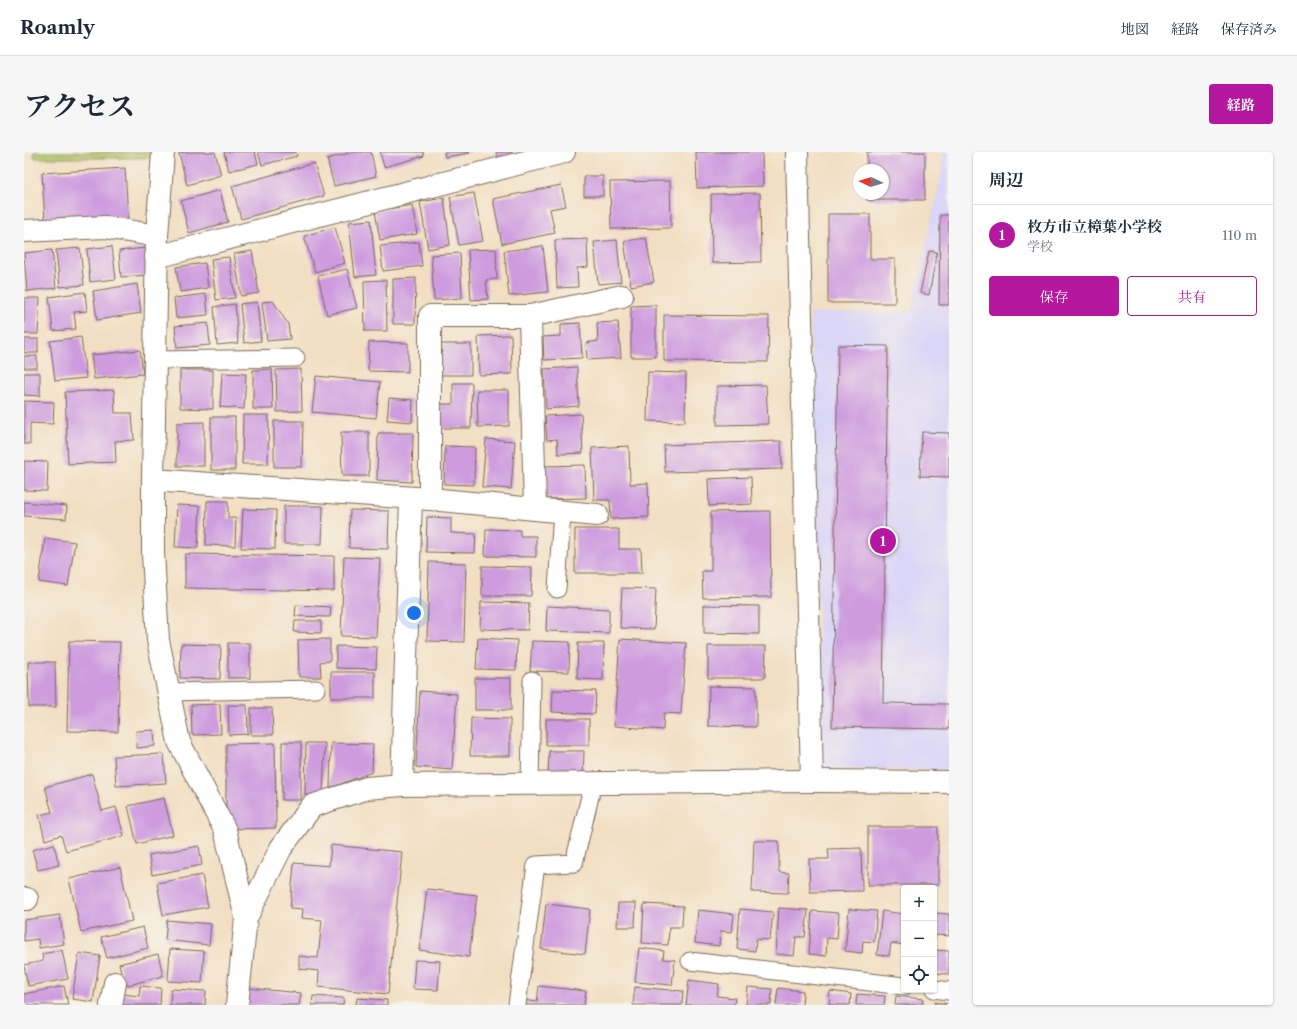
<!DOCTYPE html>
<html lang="ja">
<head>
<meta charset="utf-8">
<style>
	body { margin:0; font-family:"Libre Caslon Text","Noto Serif JP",serif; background:#f6f6f7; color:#1f2937 }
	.controls { position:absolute; right:12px; bottom:12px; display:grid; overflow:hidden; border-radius:4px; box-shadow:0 1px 3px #0004 }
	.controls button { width:36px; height:36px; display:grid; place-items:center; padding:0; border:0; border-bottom:1px solid #e0e1e3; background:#fff; color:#1f2937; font:20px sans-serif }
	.compass { position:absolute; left:829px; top:12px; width:36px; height:36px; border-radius:50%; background:#fff; box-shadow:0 1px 3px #0004; rotate:274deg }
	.you { position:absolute; left:390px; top:461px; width:14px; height:14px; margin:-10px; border:3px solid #fff; border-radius:50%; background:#1a73e8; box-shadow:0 0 0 6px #1a73e833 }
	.badge { display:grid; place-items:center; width:26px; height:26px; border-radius:50%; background:#b5179e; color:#fff; font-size:13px; font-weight:700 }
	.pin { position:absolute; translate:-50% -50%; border:2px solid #fff; box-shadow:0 1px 4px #0006 }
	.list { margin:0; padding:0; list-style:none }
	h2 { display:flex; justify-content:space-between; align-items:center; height:52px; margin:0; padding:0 16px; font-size:17px }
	h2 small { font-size:13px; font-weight:400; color:#747a83 }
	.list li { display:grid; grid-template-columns:26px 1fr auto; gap:12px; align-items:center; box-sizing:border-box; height:60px; padding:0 16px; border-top:1px solid #e0e1e3 }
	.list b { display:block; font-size:15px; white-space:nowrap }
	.list p { margin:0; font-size:13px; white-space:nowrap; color:#747a83 }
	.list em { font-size:13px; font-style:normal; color:#747a83 }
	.actions { display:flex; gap:8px; padding:12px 16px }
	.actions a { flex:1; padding:9px 0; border:1px solid #b5179e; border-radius:4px; text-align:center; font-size:14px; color:#b5179e }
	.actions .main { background:#b5179e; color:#fff }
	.icon { flex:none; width:22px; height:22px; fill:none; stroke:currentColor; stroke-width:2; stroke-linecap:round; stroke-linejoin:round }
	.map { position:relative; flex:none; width:925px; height:853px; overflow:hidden; border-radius:4px }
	header { display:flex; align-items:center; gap:24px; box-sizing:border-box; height:56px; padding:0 20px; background:#fff; border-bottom:1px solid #e0e1e3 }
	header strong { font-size:19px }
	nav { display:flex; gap:22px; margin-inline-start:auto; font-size:14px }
	.intro { display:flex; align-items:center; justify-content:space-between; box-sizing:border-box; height:96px; padding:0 24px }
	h1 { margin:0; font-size:28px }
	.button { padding:10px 18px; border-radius:4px; background:#b5179e; color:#fff; font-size:14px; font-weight:700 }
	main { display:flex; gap:24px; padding:0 24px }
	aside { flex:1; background:#fff; border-radius:4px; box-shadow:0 1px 3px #0004 }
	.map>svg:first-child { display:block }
	.built { fill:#dad6f7 }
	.green { fill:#aec267; stroke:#747642 }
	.building { fill:#ce9bdf }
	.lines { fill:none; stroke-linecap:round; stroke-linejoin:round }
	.lane-casing { stroke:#7b6958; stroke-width:19 }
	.street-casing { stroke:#7b6958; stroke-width:24 }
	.secondary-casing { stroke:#7b6958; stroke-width:24 }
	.lane { stroke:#fff; stroke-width:17 }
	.street { stroke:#fff; stroke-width:22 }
	.secondary { stroke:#fff; stroke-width:22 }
</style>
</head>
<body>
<header>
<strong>Roamly</strong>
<nav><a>地図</a><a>経路</a><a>保存済み</a></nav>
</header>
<div class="intro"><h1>アクセス</h1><a class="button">経路</a></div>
<main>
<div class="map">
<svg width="925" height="853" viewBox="0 0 925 853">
	<rect width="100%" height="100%" fill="#f7f3e8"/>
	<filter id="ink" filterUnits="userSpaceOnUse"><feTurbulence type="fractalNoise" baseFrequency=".025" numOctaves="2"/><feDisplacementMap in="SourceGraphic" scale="8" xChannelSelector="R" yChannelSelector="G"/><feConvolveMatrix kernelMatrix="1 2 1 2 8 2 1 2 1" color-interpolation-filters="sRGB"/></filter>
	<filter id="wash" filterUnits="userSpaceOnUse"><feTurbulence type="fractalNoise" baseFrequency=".012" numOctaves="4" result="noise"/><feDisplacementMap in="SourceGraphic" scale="16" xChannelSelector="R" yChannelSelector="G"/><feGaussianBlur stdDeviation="0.9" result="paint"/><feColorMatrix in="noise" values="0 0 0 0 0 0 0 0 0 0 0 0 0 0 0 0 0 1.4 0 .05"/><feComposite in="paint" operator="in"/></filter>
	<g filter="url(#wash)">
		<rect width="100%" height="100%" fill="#f2dfc3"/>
		<polygon class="built" points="917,0 925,0 925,618 798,616 786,161 887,159 918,20"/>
		<rect class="green" x="10" y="0" width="121" height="6"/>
		<g id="blocks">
			<g class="building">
				<polygon points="159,0 191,0 197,23 163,33 155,1"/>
				<polygon points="200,0 231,0 234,12 205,19"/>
				<polygon points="234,0 272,0 273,4 238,13"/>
				<polygon points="329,0 347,0 352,24 310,34 303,7"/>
				<polygon points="356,0 399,0 400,4 360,15"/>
				<polygon points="420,0 446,0 446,1 421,5"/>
				<polygon points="472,0 488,0 489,3 474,7"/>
				<polygon points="672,0 738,0 739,34 673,36"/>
				<polygon points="843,0 901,0 901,48 843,48 843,42 859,42 859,18 843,18"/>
				<polygon points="290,11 300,44 217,67 208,34"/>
				<polygon points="101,16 104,66 21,70 18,21"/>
				<rect x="560" y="24" width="19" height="20"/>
				<polygon points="646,29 647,76 587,77 586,30"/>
				<polygon points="537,33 542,54 526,57 531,81 478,92 469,47"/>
				<polygon points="196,38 204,70 165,81 157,49"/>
				<polygon points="450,41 459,89 435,93 426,45"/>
				<polygon points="736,41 737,110 688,111 687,42"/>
				<polygon points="420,46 426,93 404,97 396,50"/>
				<polygon points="388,53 393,82 356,88 351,59"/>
				<polygon points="804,62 846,62 846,107 871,107 871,151 804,151"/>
				<polygon points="916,63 925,63 925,153 915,153"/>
				<polygon points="347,68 352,123 331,125 325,70"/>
				<polygon points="311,75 321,111 291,120 280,84"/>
				<polygon points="622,86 630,130 607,134 600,89"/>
				<polygon points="563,87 564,115 553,116 554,135 533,136 531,88"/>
				<polygon points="593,88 597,130 574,132 570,90"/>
				<polygon points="395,90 398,114 359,119 356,94"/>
				<polygon points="88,94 92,127 66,130 63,97"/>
				<polygon points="519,94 524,140 485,144 480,99"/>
				<polygon points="56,96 60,133 36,135 32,98"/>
				<polygon points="121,96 124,123 97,125 95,99"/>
				<polygon points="472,97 473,127 462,128 464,147 447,148 444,98"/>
				<polygon points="28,98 32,136 3,139 0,101"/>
				<polygon points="228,99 235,141 217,144 210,102"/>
				<polygon points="905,99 913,100 905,143 896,141"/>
				<polygon points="436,101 438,146 410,148 407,103"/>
				<polygon points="205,105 211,146 192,148 187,107"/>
				<polygon points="181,111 184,136 156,140 152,115"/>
				<polygon points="323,117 333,156 303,163 294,124"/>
				<polygon points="392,126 391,172 369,172 369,127"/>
				<polygon points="362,128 363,179 341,179 340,129"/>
				<polygon points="113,132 117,161 73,168 69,139"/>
				<polygon points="61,140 63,159 50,160 52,177 29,179 25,145"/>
				<polygon points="182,142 184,163 152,166 150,146"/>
				<polygon points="0,146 16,146 14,182 0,182"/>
				<polygon points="249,149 264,172 266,187 243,189 238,150"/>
				<polygon points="233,150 237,189 220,191 216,152"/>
				<polygon points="211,152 214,191 193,193 190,155"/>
				<polygon points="632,153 632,205 607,205 607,154"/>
				<polygon points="640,163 745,164 744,210 640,209"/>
				<polygon points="594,170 597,206 563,208 562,191 574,189 573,171"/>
				<polygon points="184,171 186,193 153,196 151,174"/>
				<polygon points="556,171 558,206 520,208 519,185 537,184 537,172"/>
				<polygon points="487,183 488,222 455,223 454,184"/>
				<polygon points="57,185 62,226 31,229 26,189"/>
				<rect x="0" y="187" width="14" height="14"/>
				<polygon points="345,190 384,191 384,220 344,219"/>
				<rect x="415" y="192" width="32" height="31"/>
				<polygon points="814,193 864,194 859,551 925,552 925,577 808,575"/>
				<polygon points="116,198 119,222 70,227 67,203"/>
				<rect x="0" y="204" width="13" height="12"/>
				<polygon points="553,215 555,254 522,257 520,217"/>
				<polygon points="248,217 249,257 229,257 229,218"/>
				<polygon points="277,217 278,259 253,260 252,218"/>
				<polygon points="156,218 189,218 189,257 156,256"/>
				<polygon points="624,220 662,221 661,270 623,269"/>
				<polygon points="0,221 16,221 16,244 0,243"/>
				<polygon points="198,221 222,222 220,257 196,255"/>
				<polygon points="292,224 356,230 352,266 288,260"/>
				<polygon points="429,231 448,231 447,276 416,276 416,252 429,252"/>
				<polygon points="742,233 744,272 693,273 693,234"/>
				<polygon points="90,238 91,261 108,261 110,288 91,289 92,310 44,312 41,240"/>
				<polygon points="453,238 485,238 485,274 454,275"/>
				<polygon points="365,246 389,248 388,270 363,268"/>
				<polygon points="0,249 30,250 29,272 6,271 6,292 0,292"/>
				<polygon points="557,262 559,301 534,302 533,287 523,288 521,264"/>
				<polygon points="219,263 245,263 244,312 218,312"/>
				<rect x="187" y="265" width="24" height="53"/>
				<polygon points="250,269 279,269 278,315 250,315"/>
				<polygon points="180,270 180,314 153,314 153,271"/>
				<polygon points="317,280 345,280 345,324 318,324"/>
				<polygon points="898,280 925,281 925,325 896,324"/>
				<polygon points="354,281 389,281 388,330 353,328"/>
				<polygon points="462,287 491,289 487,337 458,335"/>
				<polygon points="757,289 758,317 641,320 640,293"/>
				<polygon points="421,294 451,295 450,333 420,332"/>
				<polygon points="605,294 606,332 624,331 625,365 587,367 586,348 570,348 568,296"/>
				<polygon points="0,309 24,310 23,339 0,338"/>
				<polygon points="561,313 562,346 520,347 519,314"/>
				<polygon points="727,325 728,352 685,354 684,327"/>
				<polygon points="183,349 204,349 204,366 212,366 211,394 182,393"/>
				<polygon points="0,350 43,354 42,367 0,364"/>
				<polygon points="153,353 176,354 174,396 151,395"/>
				<polygon points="260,354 299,354 298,392 260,392"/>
				<polygon points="219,357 252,358 251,397 217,396"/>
				<polygon points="326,358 365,359 364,397 325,396"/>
				<polygon points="746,359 747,445 679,446 678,419 687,419 687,360"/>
				<polygon points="403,365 427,366 427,381 452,382 451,401 402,400"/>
				<polygon points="462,377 496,378 496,384 512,384 512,405 461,404"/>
				<polygon points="551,377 595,377 595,397 617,397 618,421 551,421"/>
				<polygon points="21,386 51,390 44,434 15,430"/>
				<polygon points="161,402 310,404 310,439 161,436"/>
				<polygon points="320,405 356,406 352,485 317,484"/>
				<polygon points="405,410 442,411 440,490 403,489"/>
				<polygon points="458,414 508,415 507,444 458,444"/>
				<polygon points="598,436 632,437 630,477 596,476"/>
				<polygon points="457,450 505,451 504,478 456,477"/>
				<polygon points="272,453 307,455 306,465 271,464"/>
				<polygon points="680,453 735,454 735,482 680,481"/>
				<polygon points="523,454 585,457 585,481 522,479"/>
				<polygon points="271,469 297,469 297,481 270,480"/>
				<polygon points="454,486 493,488 492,518 452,517"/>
				<polygon points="306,487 306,509 296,510 297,525 275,525 274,488"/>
				<polygon points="596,487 662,491 657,562 640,561 639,578 590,574"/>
				<polygon points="45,489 96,490 94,580 43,579"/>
				<polygon points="508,489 546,490 545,520 506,519"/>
				<rect x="204" y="491" width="22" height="35"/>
				<polygon points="554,491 580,491 579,528 553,527"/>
				<polygon points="157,492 197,493 196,527 156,526"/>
				<polygon points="312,494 353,495 352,517 312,516"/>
				<polygon points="684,494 742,494 741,526 684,526"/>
				<polygon points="4,510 31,510 32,555 5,555"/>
				<rect x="307" y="520" width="44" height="26"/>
				<rect x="451" y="526" width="36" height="32"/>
				<polygon points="685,534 732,535 732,575 684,574"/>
				<polygon points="529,538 572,539 571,562 528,560"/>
				<polygon points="396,539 433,542 428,618 392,615"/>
				<polygon points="196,552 197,582 168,583 167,553"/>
				<polygon points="204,553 223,553 224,582 205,583"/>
				<polygon points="227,556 248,556 249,583 227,583"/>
				<polygon points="447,566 486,567 486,604 446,604"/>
				<rect x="522" y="567" width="43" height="26"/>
				<polygon points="130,578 131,594 113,596 112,579"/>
				<rect x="258" y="590" width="19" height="58"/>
				<polygon points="251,591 252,676 202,677 202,592"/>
				<polygon points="282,591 301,591 299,643 281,643"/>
				<polygon points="307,591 349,592 348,620 306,636"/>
				<polygon points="525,599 560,599 559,625 524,625"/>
				<polygon points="140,602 142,631 92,634 90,604"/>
				<polygon points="68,622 78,659 92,655 100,684 42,699 37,683 21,688 15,663 28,660 21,635"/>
				<polygon points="140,646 149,683 113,692 104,654"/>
				<rect x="844" y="675" width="70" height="58"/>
				<polygon points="730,689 755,689 755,720 765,721 764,741 728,740"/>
				<polygon points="30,692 35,713 14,718 8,698"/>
				<polygon points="307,693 378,700 364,842 294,835 295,819 275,817 275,804 294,806 298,768 278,766 279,757 266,756 270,711 305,714"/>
				<polygon points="175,694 178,713 128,723 125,703"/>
				<polygon points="837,696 838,739 786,740 785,707 805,707 804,697"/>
				<polygon points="96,715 108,769 57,780 45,727"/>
				<polygon points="178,723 184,755 139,763 133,731"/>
				<polygon points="403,737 453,743 445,805 395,798"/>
				<polygon points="594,751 612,751 611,775 593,775"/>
				<polygon points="522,752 566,757 561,802 517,797"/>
				<polygon points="620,752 659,754 658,775 645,775 644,793 618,791"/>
				<polygon points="755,756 784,758 781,785 772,785 770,804 752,802"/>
				<polygon points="716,757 749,760 746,788 732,787 731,799 713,797"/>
				<polygon points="825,757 853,759 850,790 839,789 838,801 821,799"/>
				<polygon points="674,758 710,762 708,780 696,779 695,794 671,791"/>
				<polygon points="788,759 815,761 813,787 803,786 802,804 785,802"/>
				<polygon points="858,759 880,762 880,793 867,791 865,804 853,803"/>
				<polygon points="910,761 925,762 925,784 912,783 911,788 910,788"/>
				<polygon points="36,763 40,792 15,796 14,787 0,789 0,768"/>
				<polygon points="143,768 187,772 185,793 141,788"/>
				<polygon points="119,775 124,796 83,806 77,785"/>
				<polygon points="615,796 640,799 639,807 651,808 648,833 611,830"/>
				<polygon points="146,797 180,799 178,831 144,829"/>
				<polygon points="38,798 44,827 4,834 0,813 19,809 18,802"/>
				<polygon points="910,798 925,799 925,822 910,821"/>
				<polygon points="55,801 76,804 69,850 48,847"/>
				<polygon points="134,802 139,824 101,834 95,812"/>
				<polygon points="391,808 416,809 414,838 389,837"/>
				<polygon points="665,828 695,832 693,844 711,846 710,853 662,853"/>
				<polygon points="40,834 44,853 0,853 0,842"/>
				<polygon points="116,834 137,836 136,853 98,853 99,842 115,844"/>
				<polygon points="515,834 562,839 560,853 500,853 500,848 513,850"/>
				<polygon points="611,835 659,839 658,853 609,853"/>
				<polygon points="724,835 748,837 747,853 722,853"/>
				<polygon points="224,836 277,841 275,853 223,853"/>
				<polygon points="754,836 779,839 778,853 752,853"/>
				<polygon points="147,837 182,839 181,853 146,853"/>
				<polygon points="806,839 827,842 826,853 805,853"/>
				<polygon points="833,842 861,844 860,853 832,853"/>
				<polygon points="289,844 320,846 319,853 288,853"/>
				<polygon points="872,844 899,847 898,853 871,853"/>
				<polygon points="333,846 363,848 363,853 332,853"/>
				<polygon points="911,850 925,852 925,853 911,853"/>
			</g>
		</g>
	</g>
	<g filter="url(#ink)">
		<use href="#blocks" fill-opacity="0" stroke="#7b6958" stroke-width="1"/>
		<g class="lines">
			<g class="lane-casing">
				<g id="lane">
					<polyline points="131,208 272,206"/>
					<polyline points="533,437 538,360"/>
					<polyline points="145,540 292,537"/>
					<polyline points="506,632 508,528"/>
					<polyline points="666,809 880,834"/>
					<polyline points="910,837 925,839"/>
					<polyline points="493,853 512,713 550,711 569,632"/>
				</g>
			</g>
			<g class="street-casing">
				<g id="street">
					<polyline points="139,0 133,84 129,328 129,401 134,488 155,590 201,678 222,766"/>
					<polyline points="773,0 788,629"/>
					<polyline points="0,79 81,75 133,84"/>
					<polyline points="132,105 540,0"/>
					<polyline points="506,164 511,357"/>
					<polyline points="129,328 406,347 406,164 506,164 598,144"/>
					<polyline points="406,347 573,363"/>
					<polyline points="378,633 387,346"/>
					<polyline points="0,747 3,747"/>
					<polyline points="87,853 91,831"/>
				</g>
			</g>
			<g class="secondary-casing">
				<polyline id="secondary" points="213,853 222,766 257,696 288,654 343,636 378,633 788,629 925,630"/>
			</g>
			<use href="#lane" class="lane"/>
			<use href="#street" class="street"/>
			<use href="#secondary" class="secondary"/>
		</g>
	</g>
</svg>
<div class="controls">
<button>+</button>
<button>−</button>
<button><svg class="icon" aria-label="locate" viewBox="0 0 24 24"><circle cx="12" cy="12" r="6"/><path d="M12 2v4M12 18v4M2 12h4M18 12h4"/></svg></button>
</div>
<svg class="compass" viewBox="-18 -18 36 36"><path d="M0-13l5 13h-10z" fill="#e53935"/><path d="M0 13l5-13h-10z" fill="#747a83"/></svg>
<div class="you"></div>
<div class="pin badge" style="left:859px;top:389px">1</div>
</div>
<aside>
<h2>周辺<small></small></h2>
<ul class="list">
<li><span class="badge">1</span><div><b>枚方市立樟葉小学校</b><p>学校</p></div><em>110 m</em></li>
</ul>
<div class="actions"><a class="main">保存</a><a>共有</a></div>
</aside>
</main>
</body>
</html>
